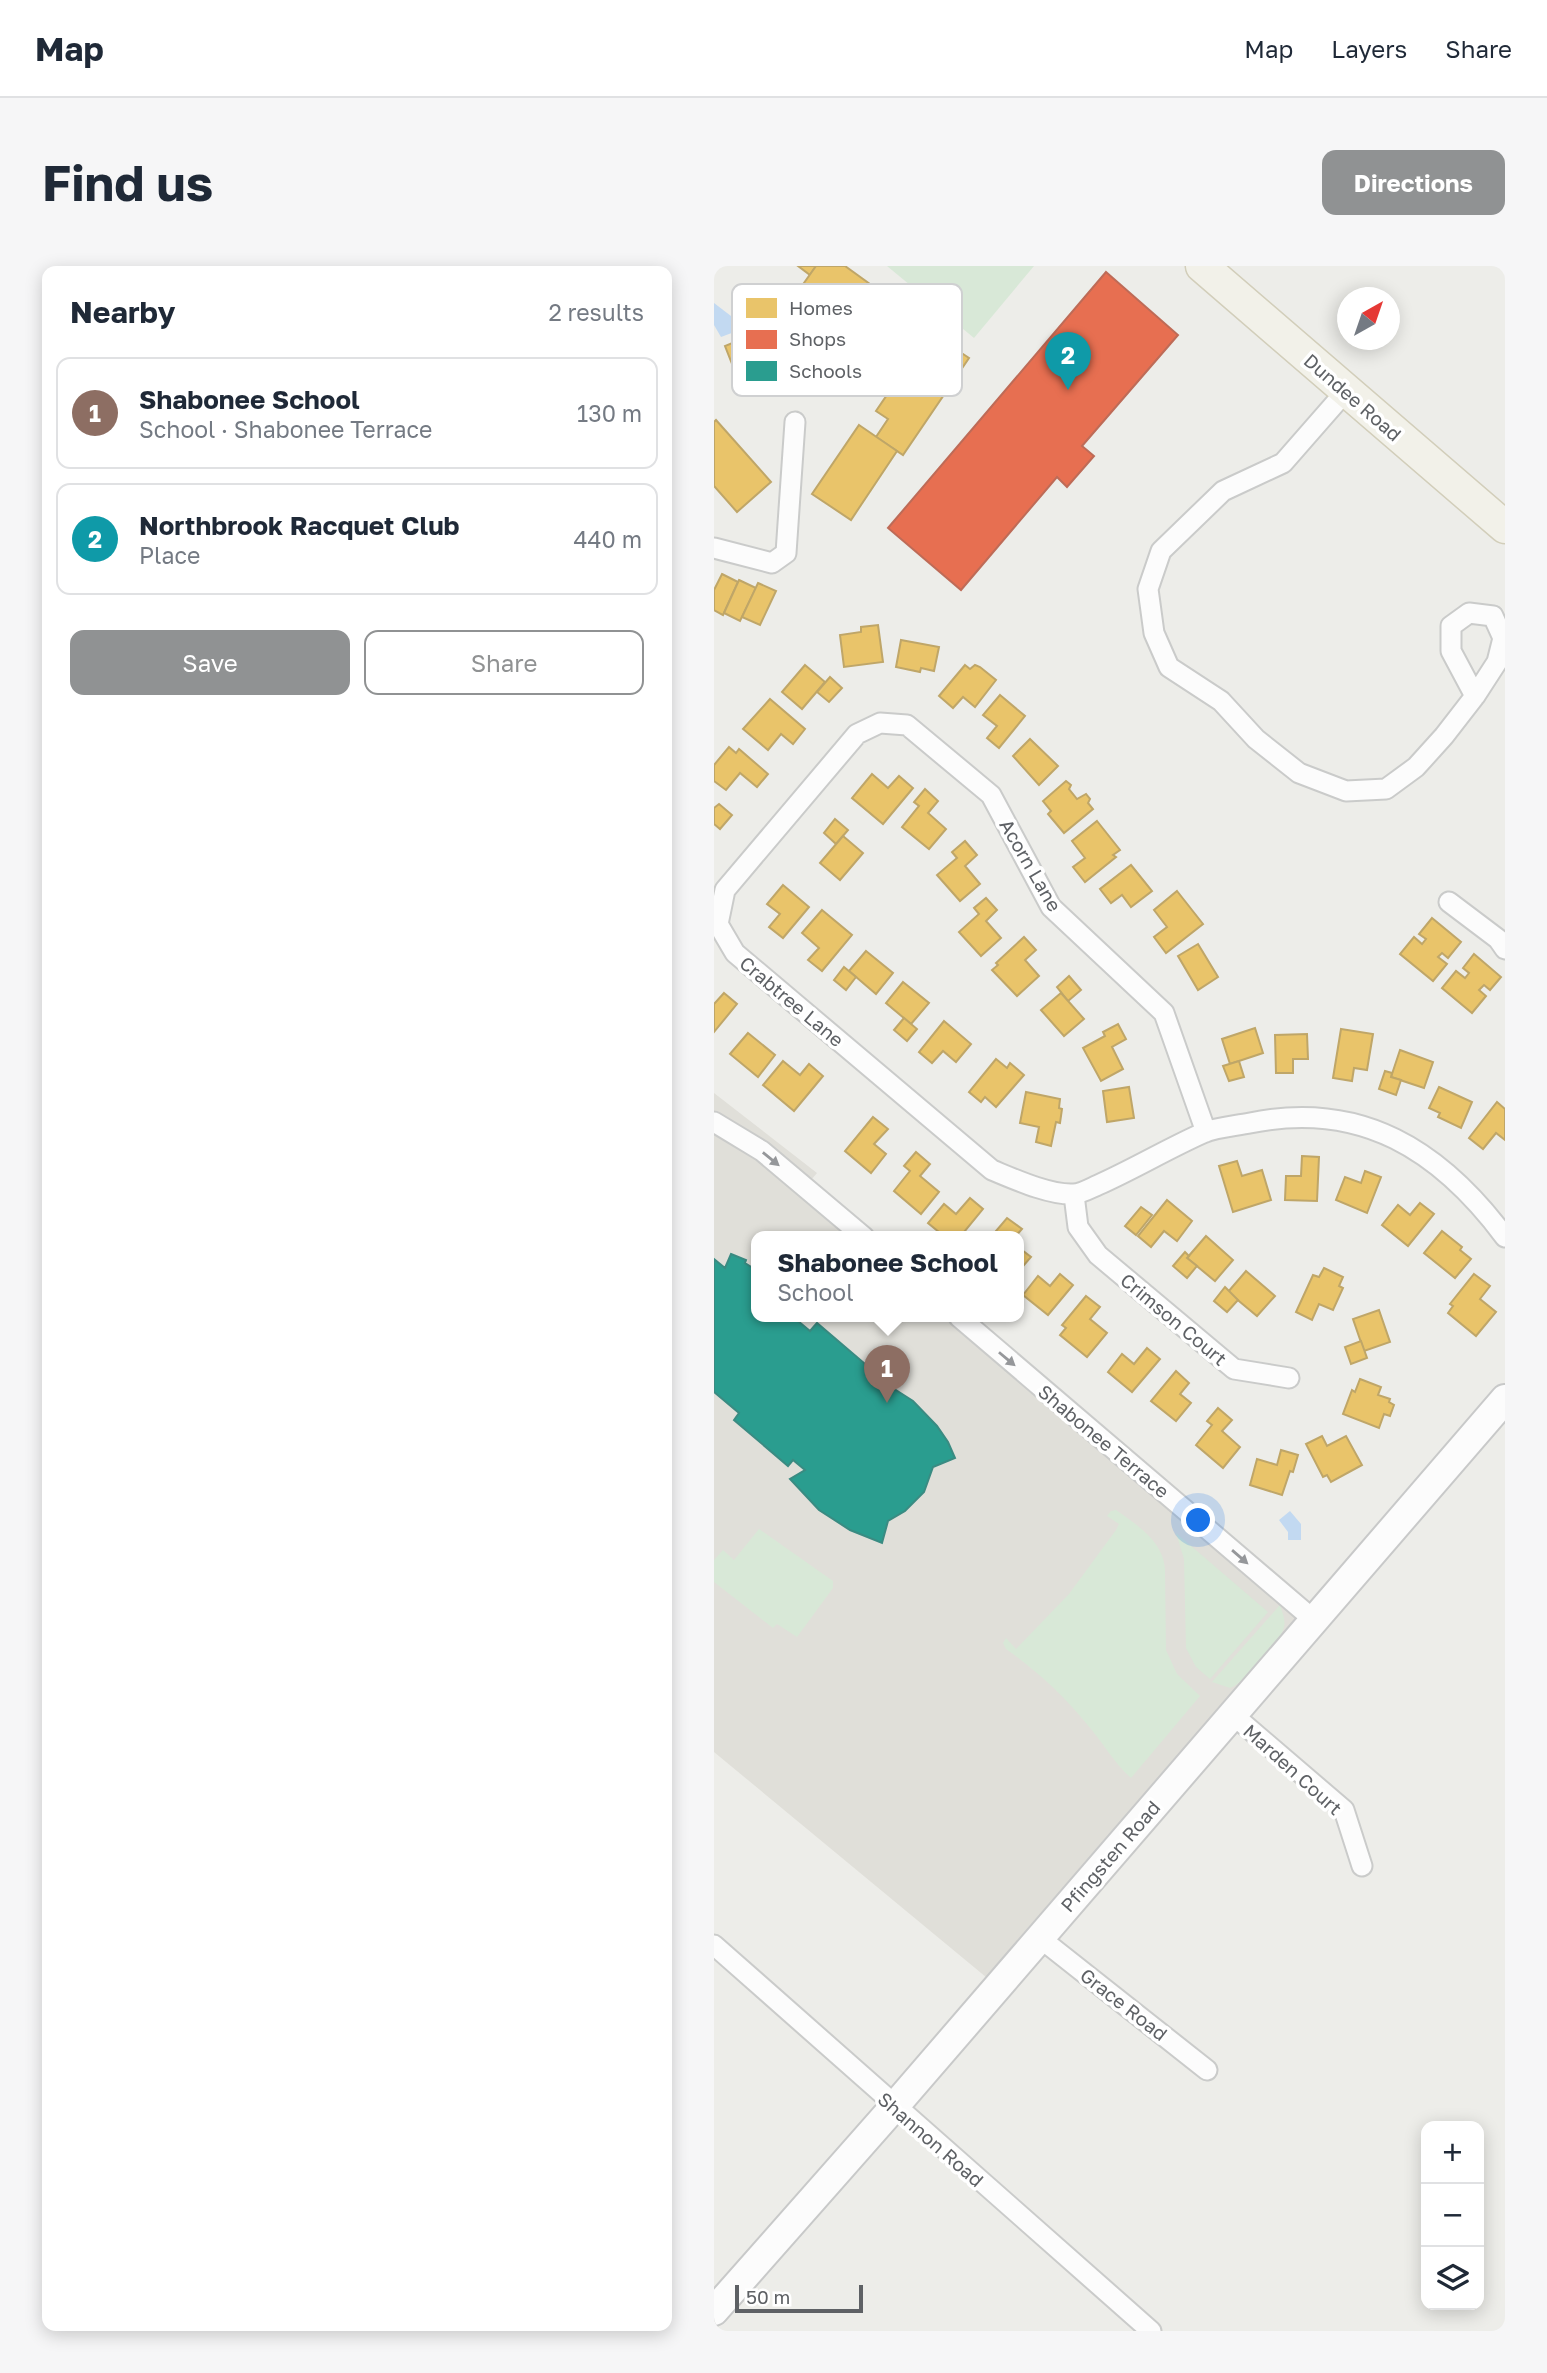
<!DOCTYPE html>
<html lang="en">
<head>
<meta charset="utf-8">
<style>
	body { margin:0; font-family:"Golos Text",sans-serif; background:#f6f6f7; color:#1f2937 }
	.controls { position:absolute; right:21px; bottom:21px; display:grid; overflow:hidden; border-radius:14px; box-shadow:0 4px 18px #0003 }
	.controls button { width:63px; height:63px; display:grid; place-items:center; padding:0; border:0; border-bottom:2px solid #e0e1e3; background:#fff; color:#1f2937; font:35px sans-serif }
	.compass { position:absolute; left:623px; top:21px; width:63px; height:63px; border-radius:50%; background:#fff; box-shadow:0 4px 18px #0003; rotate:40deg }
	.scale { position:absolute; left:21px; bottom:18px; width:128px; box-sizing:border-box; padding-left:7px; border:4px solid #5e6165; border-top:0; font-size:19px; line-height:24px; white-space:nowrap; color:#5e6165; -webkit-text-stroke:5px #fff; paint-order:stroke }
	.you { position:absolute; left:485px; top:1255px; width:24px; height:24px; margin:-18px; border:5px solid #fff; border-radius:50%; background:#1a73e8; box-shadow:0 0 0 10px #1a73e833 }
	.badge { display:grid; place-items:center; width:46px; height:46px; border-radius:50%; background:#909293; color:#fff; font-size:23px; font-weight:700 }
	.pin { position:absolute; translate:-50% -58px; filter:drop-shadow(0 2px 4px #0008) }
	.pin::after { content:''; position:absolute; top:37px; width:24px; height:21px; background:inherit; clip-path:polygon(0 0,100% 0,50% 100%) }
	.popup { position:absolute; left:37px; top:965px; width:273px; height:91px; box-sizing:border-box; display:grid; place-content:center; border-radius:14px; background:#fff; filter:drop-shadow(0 2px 5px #0005); font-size:23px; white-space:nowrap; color:#747a83 }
	.popup b { font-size:26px; color:#1f2937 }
	.popup::after { content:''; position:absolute; left:50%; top:100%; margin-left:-14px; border:14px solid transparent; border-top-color:#fff }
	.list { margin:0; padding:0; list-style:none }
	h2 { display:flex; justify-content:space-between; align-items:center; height:91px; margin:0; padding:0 28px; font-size:30px }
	h2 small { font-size:23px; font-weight:400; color:#747a83 }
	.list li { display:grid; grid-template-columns:46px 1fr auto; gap:21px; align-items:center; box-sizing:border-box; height:112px; margin:0 14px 14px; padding:0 14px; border:2px solid #e0e1e3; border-radius:14px }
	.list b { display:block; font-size:26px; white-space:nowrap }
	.list p { margin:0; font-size:23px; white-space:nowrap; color:#747a83 }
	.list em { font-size:23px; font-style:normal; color:#747a83 }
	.actions { display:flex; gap:14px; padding:21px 28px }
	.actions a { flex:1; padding:16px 0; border:2px solid #909293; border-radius:14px; text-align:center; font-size:24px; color:#909293 }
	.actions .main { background:#909293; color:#fff }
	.icon { flex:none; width:38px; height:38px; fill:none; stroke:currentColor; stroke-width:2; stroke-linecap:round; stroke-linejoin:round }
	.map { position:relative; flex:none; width:791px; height:2065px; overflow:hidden; border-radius:14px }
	header { display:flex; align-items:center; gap:42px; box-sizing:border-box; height:98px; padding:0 35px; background:#fff; border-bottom:2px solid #e0e1e3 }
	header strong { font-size:33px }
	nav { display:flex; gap:38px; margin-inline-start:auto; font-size:24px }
	.intro { display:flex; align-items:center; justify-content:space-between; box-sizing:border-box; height:168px; padding:0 42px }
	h1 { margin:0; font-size:49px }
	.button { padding:18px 32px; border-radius:14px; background:#909293; color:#fff; font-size:24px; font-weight:700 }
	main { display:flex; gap:42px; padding:0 42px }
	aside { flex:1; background:#fff; border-radius:14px; box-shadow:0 4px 18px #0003 }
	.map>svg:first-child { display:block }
	.education { fill:#e0dfd9 }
	.green { fill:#d8e8d7 }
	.water { fill:#c2d9f1 }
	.homes { fill:#e9c46a; stroke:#bfa668; stroke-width:2 }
	.shops { fill:#e76f51; stroke:#be6b57; stroke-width:2 }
	.schools { fill:#2a9d8f; stroke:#3a8b82; stroke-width:2 }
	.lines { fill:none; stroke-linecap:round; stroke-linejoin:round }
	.minor-casing { stroke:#cacbca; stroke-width:23 }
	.secondary-casing { stroke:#c8c9c9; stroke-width:32 }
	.primary-casing { stroke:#d2ceba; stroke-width:35 }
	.minor { stroke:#fcfcfc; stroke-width:19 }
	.secondary { stroke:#fcfcfc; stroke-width:28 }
	.primary { stroke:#f2f1e9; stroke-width:32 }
	.oneway { fill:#95979a }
	.labels { text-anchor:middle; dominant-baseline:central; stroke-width:7; stroke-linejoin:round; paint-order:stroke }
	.street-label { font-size:19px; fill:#5e6165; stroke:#fff }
	.key { fill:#fff; stroke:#cfd0d1; stroke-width:2 }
	.key-label { font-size:19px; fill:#5e6165 }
</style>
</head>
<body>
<header>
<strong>Map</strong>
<nav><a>Map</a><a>Layers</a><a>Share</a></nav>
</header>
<div class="intro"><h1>Find us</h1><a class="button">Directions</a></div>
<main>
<aside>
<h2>Nearby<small>2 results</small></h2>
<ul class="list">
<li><span class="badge" style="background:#8d6e63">1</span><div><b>Shabonee School</b><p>School · Shabonee Terrace</p></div><em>130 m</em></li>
<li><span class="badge" style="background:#0f9aa8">2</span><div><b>Northbrook Racquet Club</b><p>Place</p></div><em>440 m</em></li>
</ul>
<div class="actions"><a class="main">Save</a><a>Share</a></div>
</aside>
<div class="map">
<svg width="791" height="2065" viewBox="0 0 791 2065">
	<rect width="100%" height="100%" fill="#edede9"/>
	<polygon class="education" points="0,827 103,907 92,920 150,971 42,971 42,1051 245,1051 600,1354 284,1721 0,1486"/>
	<g class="green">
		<polygon points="173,0 320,0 260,72"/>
		<path d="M402 1244C423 1259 449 1275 451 1303L452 1384 463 1408 486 1430 417 1512C399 1496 388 1475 372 1457 349 1429 322 1404 292 1383L289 1377 292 1372 302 1383 355 1328 402 1264 405 1258 393 1250 397 1245Z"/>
		<polygon points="45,1263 119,1315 119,1322 83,1371 63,1358 59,1362 0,1316 0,1294 9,1284 20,1294"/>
		<polygon points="462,1267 554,1346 496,1413 482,1401 472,1382 470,1293"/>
		<path d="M566 1339C568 1346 572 1354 570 1361 567 1376 530 1418 516 1422L498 1416Z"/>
	</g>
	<g class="water">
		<polygon points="0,37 17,50 23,65 7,71 0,59"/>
		<polygon points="576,1245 587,1258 587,1274 574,1274 574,1266 565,1254"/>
	</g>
	<g class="homes">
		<polygon points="84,0 102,0 96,9"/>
		<polygon points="102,0 131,0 178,34 151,71 85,24"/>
		<polygon points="216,66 255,92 189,189 162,171 174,153 162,145"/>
		<polygon points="28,73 39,101 22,108 11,80"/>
		<polygon points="2,154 57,216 23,246 0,220 0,156"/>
		<polygon points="145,159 183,185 137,254 98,228"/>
		<polygon points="8,308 24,316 9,349 0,344 0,324"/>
		<polygon points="25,314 42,322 26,355 10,347"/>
		<polygon points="44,317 62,325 46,359 28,351"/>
		<polygon points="164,359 169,396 130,401 126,369 147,366 147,361"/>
		<polygon points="187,374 225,381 220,405 207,402 206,406 182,401"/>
		<polygon points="91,399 111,416 88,443 68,426"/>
		<polygon points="251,399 256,403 261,399 266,401 282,414 261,441 249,431 239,442 225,430"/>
		<polygon points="116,411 128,422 115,436 103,426"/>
		<polygon points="286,429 311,450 285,482 273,472 283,460 269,449"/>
		<polygon points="56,433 91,463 79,478 67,468 54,484 29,463"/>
		<polygon points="316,473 344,500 325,519 299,490"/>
		<polygon points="15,481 22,487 25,483 54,508 43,521 26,507 12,524 0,515 0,499"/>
		<polygon points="158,508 174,522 185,510 199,522 169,558 138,532"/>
		<polygon points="352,515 357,519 355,523 363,533 372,528 376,533 374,537 379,543 350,567 334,548 337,545 329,535"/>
		<polygon points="211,523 224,535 214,547 232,563 215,583 188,561 205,540 200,536"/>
		<polygon points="5,538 18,549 6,563 0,558 0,542"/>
		<polygon points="121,553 134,564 122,578 110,567"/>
		<polygon points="383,555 406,584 399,589 402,591 371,616 359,601 371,592 358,575"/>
		<polygon points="129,570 149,587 126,614 106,597"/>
		<polygon points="251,575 263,589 251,600 266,618 246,635 223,609 243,592 238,586"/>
		<polygon points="417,599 438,625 417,641 408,629 397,637 386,623"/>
		<polygon points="69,619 95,641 69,672 55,661 66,648 53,638"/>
		<polygon points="463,625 489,658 452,687 440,671 453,661 440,644"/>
		<polygon points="272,632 283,644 272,655 287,672 267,690 245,666 265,648 260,642"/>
		<polygon points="108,644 138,669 108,705 94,694 105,682 88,667"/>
		<polygon points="718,652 747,676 734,692 728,687 724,691 733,698 719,715 686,688 700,671 708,678 712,673 705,668"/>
		<polygon points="310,671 322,684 311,694 325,710 303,730 278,704 284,699 282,697"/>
		<polygon points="484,678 504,711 484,724 464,690"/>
		<polygon points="152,685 179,707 162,728 135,705"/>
		<polygon points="760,688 787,711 776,724 770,719 765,724 772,730 758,747 728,722 742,705 751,712 755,707 749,702"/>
		<polygon points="130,701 142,711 132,724 120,714"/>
		<polygon points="355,710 367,724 354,735 343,721"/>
		<polygon points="189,716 215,737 197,758 172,737"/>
		<polygon points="10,727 23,738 0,766 0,738"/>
		<polygon points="347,727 370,753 350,770 327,744"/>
		<polygon points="190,752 203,763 193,775 180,764"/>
		<polygon points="230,755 257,778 242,796 229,785 218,797 205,786"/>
		<polygon points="404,758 412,773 398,781 409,803 387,815 369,782 391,770 389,766"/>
		<polygon points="541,762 549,787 516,798 508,773"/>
		<polygon points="627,763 659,768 653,804 640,802 638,815 619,812"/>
		<polygon points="34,767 61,789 44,811 16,788"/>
		<polygon points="593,768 594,793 579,793 579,807 562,807 561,769"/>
		<polygon points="686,784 719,796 710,822 677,811"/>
		<polygon points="282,793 293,802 296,797 310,809 282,841 271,831 267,836 255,826"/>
		<polygon points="69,795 86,809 95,798 109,810 80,845 49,819"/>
		<polygon points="525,795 530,811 515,815 509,800"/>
		<polygon points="671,805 678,807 677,811 687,814 682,829 665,823"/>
		<polygon points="415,821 420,852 393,856 389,825"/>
		<polygon points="725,821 758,836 747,862 724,851 726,847 715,842"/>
		<polygon points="312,826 346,833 345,842 348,843 346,857 342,856 337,880 322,876 325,861 306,857"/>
		<polygon points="783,836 791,843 791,874 782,867 769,883 755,872"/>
		<polygon points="159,851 174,863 160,878 172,888 157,907 131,885"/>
		<polygon points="202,886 216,898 206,910 225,926 207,948 180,925 196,905 190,900"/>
		<polygon points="588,890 605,891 603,935 571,934 572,910 587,910"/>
		<polygon points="523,895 528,910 548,904 557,934 519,946 505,900"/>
		<polygon points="651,905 667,911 653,947 622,934 631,911 647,917"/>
		<polygon points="256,932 269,943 246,971 231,971 214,957 230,938 242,948"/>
		<polygon points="453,934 478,955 463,975 450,965 437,981 424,970"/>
		<polygon points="706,937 720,948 694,980 668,959 684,939 696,949"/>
		<polygon points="427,941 438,949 422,969 411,960"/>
		<polygon points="293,952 308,963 301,971 287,971 282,965"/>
		<polygon points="728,965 748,981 746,984 757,993 741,1012 710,987"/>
		<polygon points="492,970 519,994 501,1015 473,992"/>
		<polygon points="304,981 317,991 304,1006"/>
		<polygon points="471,986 475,990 473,992 483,1000 473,1012 459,1000"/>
		<polygon points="610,1002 629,1011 625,1020 629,1022 619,1044 605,1038 598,1054 582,1046 599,1009 605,1011"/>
		<polygon points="532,1005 561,1030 543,1050 514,1026"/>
		<polygon points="346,1008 359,1019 334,1049 309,1029 324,1010 336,1020"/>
		<polygon points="760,1008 776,1020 766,1033 782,1046 762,1070 734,1047 739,1040 736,1038"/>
		<polygon points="511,1021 524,1034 513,1046 500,1035"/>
		<polygon points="372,1030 386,1041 376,1053 393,1067 373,1091 346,1069 352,1062 348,1059"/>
		<polygon points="665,1044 676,1076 650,1085 639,1053"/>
		<polygon points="647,1075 653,1092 637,1098 631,1081"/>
		<polygon points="433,1082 446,1093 418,1126 394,1106 408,1088 420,1098"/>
		<polygon points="462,1105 475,1117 466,1128 477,1137 462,1155 437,1135"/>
		<polygon points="646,1113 667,1121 664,1129 676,1133 675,1136 680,1139 676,1150 670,1148 665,1162 629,1148 638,1124 641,1126"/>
		<polygon points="504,1142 518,1154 508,1165 526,1181 509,1202 482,1179 498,1159 493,1155"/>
		<polygon points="608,1170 613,1180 632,1170 648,1199 617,1216 613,1209 609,1211 592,1178"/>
		<polygon points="567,1184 584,1189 579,1206 576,1205 568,1229 536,1219 543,1193 563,1199"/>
	</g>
	<polygon class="shops" points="392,6 464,69 368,180 380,190 353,221 343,211 247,324 174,262"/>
	<polygon class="schools" points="17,988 32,994 31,997 42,1004 42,1051 86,1051 84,1055 96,1065 103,1057 157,1103 152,1109 162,1115 163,1112 199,1135 223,1160 234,1176 241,1192 219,1201 210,1226 191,1245 174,1255 168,1277 136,1264 105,1244 76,1213 91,1204 79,1194 74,1200 20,1154 25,1147 0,1126 0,993 11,1002"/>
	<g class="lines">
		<g class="minor-casing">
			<g id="minor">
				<polyline points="632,125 569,197 509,225 447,285 434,323 440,367 455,401 507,435 542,473 585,507 632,525 672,523 702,501 730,470 761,430 783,396 789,372 779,350 755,347 737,360 737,385 761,430"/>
				<polyline points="0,282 58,297 72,287 81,156"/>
				<polyline points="735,636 784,673 791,683"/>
				<polyline points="0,856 48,885 150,971"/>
				<path d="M492 866 450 747 337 641 277 529 193 459 166 457 143 468 11 624 4 658 21 687 278 904C300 913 335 929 359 928 367 928 377 922 384 919 420 903 453 883 489 867 503 861 521 860 536 857 647 834 726 884 791 971"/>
				<polyline points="360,929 364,961 384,989 520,1103 575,1112"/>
				<polyline points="245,1051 600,1354"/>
				<polyline points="518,1448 630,1544 648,1600"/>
				<polyline points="326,1672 493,1804"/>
				<polyline points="0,1679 437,2065"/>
			</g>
		</g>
		<g class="secondary-casing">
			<polyline id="secondary" points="0,2045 180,1841 791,1133"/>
		</g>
		<g class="primary-casing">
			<polyline id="primary" points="488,0 791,261"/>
		</g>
		<use href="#minor" class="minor"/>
		<use href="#secondary" class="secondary"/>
		<use href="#primary" class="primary"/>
	</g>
	<defs><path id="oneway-solid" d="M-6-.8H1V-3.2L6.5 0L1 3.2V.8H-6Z" transform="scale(1.75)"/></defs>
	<g class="oneway">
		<use href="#oneway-solid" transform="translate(57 893) rotate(39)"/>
		<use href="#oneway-solid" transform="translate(293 1093) rotate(40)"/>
		<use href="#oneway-solid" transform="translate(526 1291) rotate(41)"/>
	</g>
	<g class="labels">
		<g class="street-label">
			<text transform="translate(639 131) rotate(41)">Dundee Road</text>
			<text transform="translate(317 599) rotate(60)">Acorn Lane</text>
			<text transform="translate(78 735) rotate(40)">Crabtree Lane</text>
			<text transform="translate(460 1053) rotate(40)">Crimson Court</text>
			<text transform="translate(390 1175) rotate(40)">Shabonee Terrace</text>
			<text transform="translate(579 1503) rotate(42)">Marden Court</text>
			<text transform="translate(396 1590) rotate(-49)">Pfingsten Road</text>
			<text transform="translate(410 1738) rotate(38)">Grace Road</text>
			<text transform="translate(217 1873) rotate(41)">Shannon Road</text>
		</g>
	</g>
	<rect x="18" y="18" width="230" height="112" rx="10" class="key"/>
	<rect x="32" y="32" width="31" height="20" fill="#e9c46a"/>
	<rect x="32" y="64" width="31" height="19" fill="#e76f51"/>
	<rect x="32" y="95" width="31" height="20" fill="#2a9d8f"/>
	<g class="key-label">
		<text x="75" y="49">Homes</text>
		<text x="75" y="80">Shops</text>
		<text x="75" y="112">Schools</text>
	</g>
</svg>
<div class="controls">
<button>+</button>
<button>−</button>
<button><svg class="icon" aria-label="layers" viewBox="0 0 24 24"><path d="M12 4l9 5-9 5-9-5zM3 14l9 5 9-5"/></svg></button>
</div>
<svg class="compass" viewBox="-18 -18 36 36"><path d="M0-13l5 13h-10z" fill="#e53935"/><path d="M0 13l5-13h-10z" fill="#747a83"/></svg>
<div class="scale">50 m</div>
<div class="you"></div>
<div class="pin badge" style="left:173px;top:1137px;background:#8d6e63">1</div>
<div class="popup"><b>Shabonee School</b>School</div>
<div class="pin badge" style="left:354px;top:124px;background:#0f9aa8">2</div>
</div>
</main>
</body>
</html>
